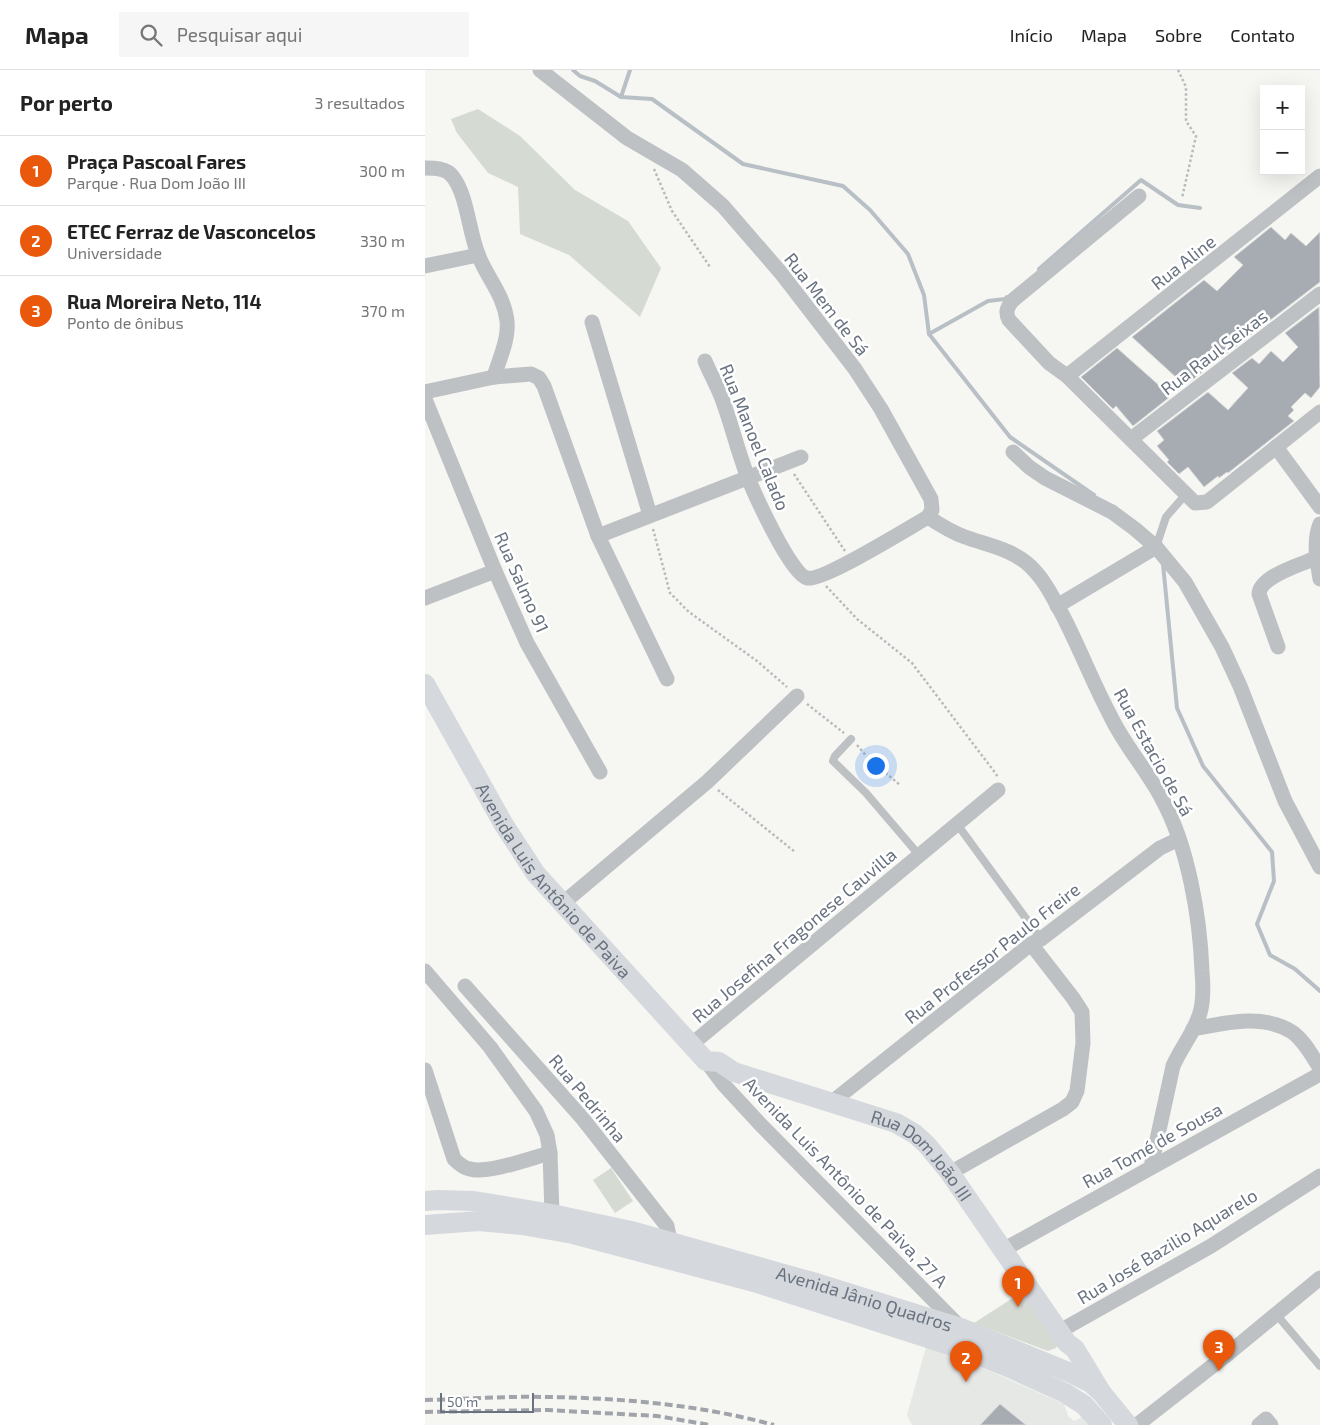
<!DOCTYPE html>
<html lang="pt">
<head>
<meta charset="utf-8">
<style>
	body { margin:0; font-family:"Exo 2",sans-serif; background:#f6f6f6; color:#222 }
	.controls { position:absolute; right:15px; top:15px; display:grid; overflow:hidden; border-radius:0px; box-shadow:0 5px 20px #0002 }
	.controls button { width:45px; height:45px; display:grid; place-items:center; padding:0; border:0; border-bottom:1px solid #e0e0e0; background:#fff; color:#222; font:25px sans-serif }
	.scale { position:absolute; left:15px; bottom:12px; width:94px; box-sizing:border-box; padding-left:5px; border:2px solid #697380; border-top:0; font-size:14px; line-height:18px; white-space:nowrap; color:#697380; -webkit-text-stroke:4px #fff; paint-order:stroke }
	.you { position:absolute; left:450px; top:695px; width:18px; height:18px; margin:-12px; border:4px solid #fff; border-radius:50%; background:#1a73e8; box-shadow:0 0 0 8px #1a73e833 }
	.badge { display:grid; place-items:center; width:32px; height:32px; border-radius:50%; background:#ea580c; color:#fff; font-size:16px; font-weight:700 }
	.pin { position:absolute; translate:-50% -41px; filter:drop-shadow(0 1px 2px #0008) }
	.pin::after { content:''; position:absolute; top:26px; width:18px; height:15px; background:inherit; clip-path:polygon(0 0,100% 0,50% 100%) }
	.list { margin:0; padding:0; list-style:none }
	h2 { display:flex; justify-content:space-between; align-items:center; height:65px; margin:0; padding:0 20px; font-size:21px }
	h2 small { font-size:16px; font-weight:400; color:#767676 }
	.list li { display:grid; grid-template-columns:32px 1fr auto; gap:15px; align-items:center; box-sizing:border-box; height:70px; padding:0 20px; border-top:1px solid #e0e0e0 }
	.list b { display:block; font-size:19px; white-space:nowrap }
	.list p { margin:0; font-size:16px; white-space:nowrap; color:#767676 }
	.list em { font-size:16px; font-style:normal; color:#767676 }
	.icon { flex:none; width:28px; height:28px; fill:none; stroke:currentColor; stroke-width:2; stroke-linecap:round; stroke-linejoin:round }
	.map { position:relative; flex:none; width:895px; height:1355px; overflow:hidden }
	header { display:flex; align-items:center; gap:30px; box-sizing:border-box; height:70px; padding:0 25px; background:#fff; border-bottom:1px solid #e0e0e0 }
	header strong { font-size:24px }
	nav { display:flex; gap:28px; margin-inline-start:auto; font-size:18px }
	.search { width:350px; height:45px; background:#f6f6f6; display:flex; align-items:center; gap:12px; box-sizing:border-box; padding:0 18px; border-radius:0px; color:#767676; font-size:19px }
	main { display:flex }
	aside { flex:1; background:#fff }
	.map>svg:first-child { display:block }
	.built { fill:#e6e8e6 }
	.green { fill:#d5dad3 }
	.lines { fill:none; stroke-linecap:round; stroke-linejoin:round }
	.stream { stroke:#b8c0c5; stroke-width:4 }
	.building { fill:#a7acb2; stroke:#d7d7d6 }
	.path { stroke:#b8babd; stroke-width:2.5; stroke-dasharray:2.5 2.5; stroke-linecap:butt }
	.lane { stroke:#bec1c4; stroke-width:8 }
	.street { stroke:#bec1c4; stroke-width:15 }
	.secondary { stroke:#d5d8dc; stroke-width:20 }
	.rail { stroke:#a0a4aa; stroke-width:4; stroke-dasharray:8 4; stroke-linecap:butt }
	.labels { text-anchor:middle; dominant-baseline:central; stroke-width:5; stroke-linejoin:round; paint-order:stroke }
	.street-label { font-size:18px; fill:#697380; stroke:#fff }
</style>
</head>
<body>
<header>
<strong>Mapa</strong>
<div class="search"><svg class="icon" aria-label="search" viewBox="0 0 24 24"><circle cx="10" cy="10" r="6"/><path d="M15 15l6 6"/></svg>Pesquisar aqui</div>
<nav><a>Início</a><a>Mapa</a><a>Sobre</a><a>Contato</a></nav>
</header>
<main>
<aside>
<h2>Por perto<small>3 resultados</small></h2>
<ul class="list">
<li><span class="badge">1</span><div><b>Praça Pascoal Fares</b><p>Parque · Rua Dom João III</p></div><em>300 m</em></li>
<li><span class="badge">2</span><div><b>ETEC Ferraz de Vasconcelos</b><p>Universidade</p></div><em>330 m</em></li>
<li><span class="badge">3</span><div><b>Rua Moreira Neto, 114</b><p>Ponto de ônibus</p></div><em>370 m</em></li>
</ul>
</aside>
<div class="map">
<svg width="895" height="1355" viewBox="0 0 895 1355">
	<rect width="100%" height="100%" fill="#f6f6f3"/>
	<polygon class="built" points="501,1277 542,1291 639,1334 643,1346 649,1351 657,1347 664,1355 487,1355 482,1345"/>
	<g class="green">
		<polygon points="53,39 95,66 150,120 203,151 236,198 215,247 144,185 95,164 93,117 63,103 32,63 26,49"/>
		<polygon points="186,1098 208,1131 190,1143 168,1110"/>
		<polygon points="599,1221 635,1271 631,1278 623,1281 549,1253"/>
	</g>
	<g class="lines">
		<g class="stream">
			<polyline points="148,0 155,6 170,11 196,27 227,29 318,94 418,116 445,140 483,184 499,225 504,264 585,367 669,425"/>
			<polyline points="196,27 205,0"/>
			<polyline points="614,199 716,110 753,135 775,138"/>
			<polyline points="504,264 563,231 580,229 582,227"/>
			<polyline points="738,494 752,638 778,696 847,782 849,811 832,854 845,885 870,899 895,921"/>
		</g>
	</g>
	<g class="building">
		<polygon points="846,157 860,170 866,163 881,176 895,162 895,212 762,314 756,309 754,310 707,267 779,210 792,221 818,195 809,187"/>
		<polygon points="894,237 895,317 886,328 880,323 866,337 869,340 863,346 869,351 803,403 802,402 794,408 793,406 779,417 763,397 754,404 742,392 744,390 732,376 739,370 732,361 783,322 803,340 823,318 807,303 827,288 834,294 846,281 858,292 873,277 860,263"/>
		<polygon points="692,278 746,326 708,356 691,336 688,339 656,307"/>
		<polygon points="575,1334 601,1355 555,1355"/>
	</g>
	<g class="lines">
		<g class="path">
			<polyline points="753,0 761,17 761,51 771,66 757,128"/>
			<polyline points="229,99 247,141 285,197"/>
			<polyline points="369,404 420,481"/>
			<polyline points="228,459 245,523 264,542 332,591 362,617"/>
			<polyline points="401,516 432,549 487,593 571,704 573,708"/>
			<polyline points="382,634 419,663"/>
			<polyline points="432,675 443,688 475,715"/>
			<polyline points="293,720 370,782"/>
		</g>
		<g class="lane">
			<polyline points="731,477 741,447 761,424"/>
			<polyline points="426,669 410,686 408,691 441,723 494,785"/>
			<polyline points="532,754 616,869"/>
			<polyline points="851,1244 895,1296"/>
		</g>
		<g class="street">
			<polyline points="115,0 202,68 257,100 298,136 356,203 430,299 456,339 506,429 507,440 503,447"/>
			<path d="M0 98C9 98 22 98 28 107 42 125 44 162 53 184 61 207 79 224 82 251 84 270 74 289 69 307"/>
			<path d="M714 126 587 231C582 238 580 242 584 250L624 293 642 306 770 433 782 432 895 342"/>
			<polyline points="0,196 53,185"/>
			<polyline points="167,252 225,445"/>
			<path d="M280 291C285 303 291 314 296 326 306 352 312 379 322 405 329 423 366 505 382 508 397 512 485 457 503 447"/>
			<polyline points="642,306 895,106"/>
			<polyline points="0,322 69,307 106,304 114,308 119,316 173,466 242,609"/>
			<polyline points="0,329 70,501 102,573 175,702"/>
			<polyline points="706,369 895,224"/>
			<polyline points="851,377 895,437"/>
			<polyline points="588,382 604,397 620,408 687,442 710,459 731,477 760,512 797,577 815,616 860,731 895,797"/>
			<path d="M503 447C515 455 526 462 540 467 562 475 587 479 605 496 620 510 628 528 638 546 655 579 668 613 685 645 699 675 722 700 737 729 763 776 775 847 777 901 778 913 779 926 776 939 772 959 756 977 748 996L726 1097"/>
			<path d="M895 454C888 471 892 491 895 509"/>
			<polyline points="173,466 376,387"/>
			<polyline points="0,528 70,501"/>
			<polyline points="632,536 731,477"/>
			<path d="M853 577 834 524C835 506 877 494 891 488"/>
			<polyline points="137,834 282,712 372,626"/>
			<polyline points="0,901 65,977 111,1041 122,1065 125,1083 127,1144"/>
			<polyline points="40,916 158,1049 242,1156 245,1171"/>
			<path d="M768 959C800 953 837 943 867 962 879 970 887 986 895 998"/>
			<polyline points="267,974 573,720"/>
			<polyline points="281,991 299,1015 335,1054 536,1258"/>
			<path d="M0 1000 29 1089C33 1093 38 1098 45 1099 63 1104 106 1088 125 1083"/>
			<polyline points="407,1032 606,874 616,869 735,778 754,769"/>
			<polyline points="525,1103 638,1039 647,1032 652,1021 658,973 657,942 648,928 606,874"/>
			<polyline points="578,1180 895,1004"/>
			<polyline points="635,1261 786,1176 895,1106"/>
			<polyline points="712,1355 804,1283 895,1208"/>
			<polyline points="834,1355 841,1349 846,1355"/>
		</g>
		<g class="secondary">
			<path id="s1" d="M0 614 79 755 111 804 281 991 294 992 309 1002 471 1053 490 1064 502 1075 525 1103 642 1273 650 1279 676 1322"/>
			<path id="s2" d="M0 1131 12 1130 49 1131 127 1144 206 1161 391 1213 536 1258 648 1304 666 1313 676 1322 703 1355"/>
			<polyline points="0,1155 54,1151 97,1155 148,1164 329,1212 543,1281 585,1298 640,1323 659,1335 677,1355"/>
		</g>
		<g class="rail">
			<path d="M0 1330C41 1329 82 1326 122 1327 198 1328 276 1335 349 1355"/>
			<polyline points="0,1342 122,1340 232,1346 285,1355"/>
		</g>
	</g>
	<g class="labels">
		<g class="street-label">
			<text transform="translate(758 192) rotate(-38)">Rua Aline</text>
			<text transform="translate(402 234) rotate(52)">Rua Mem de Sá</text>
			<text transform="translate(789 282) rotate(-37)">Rua Raul Seixas</text>
			<text transform="translate(330 367) rotate(68)">Rua Manoel Calado</text>
			<text transform="translate(97 512) rotate(66)">Rua Salmo 91</text>
			<text transform="translate(729 682) rotate(61)">Rua Estacio de Sá</text>
			<text stroke="none"><textPath href="#s1" startOffset="236">Avenida Luis Antônio de Paiva</textPath></text>
			<text transform="translate(369 865) rotate(-40)">Rua Josefina Fragonese Cauvilla</text>
			<text transform="translate(567 883) rotate(-38)">Rua Professor Paulo Freire</text>
			<text transform="translate(163 1028) rotate(50)">Rua Pedrinha</text>
			<text transform="translate(727 1075) rotate(-29)">Rua Tomé de Sousa</text>
			<text stroke="none"><textPath href="#s1" startOffset="714">Rua Dom João III</textPath></text>
			<text transform="translate(421 1112) rotate(46)">Avenida Luis Antônio de Paiva, 27 A</text>
			<text transform="translate(742 1176) rotate(-31)">Rua José Bazilio Aquarelo</text>
			<text stroke="none"><textPath href="#s2" startOffset="452">Avenida Jânio Quadros</textPath></text>
		</g>
	</g>
</svg>
<div class="controls">
<button>+</button>
<button>−</button>
</div>
<div class="scale">50 m</div>
<div class="you"></div>
<div class="pin badge" style="left:593px;top:1237px">1</div>
<div class="pin badge" style="left:541px;top:1312px">2</div>
<div class="pin badge" style="left:794px;top:1301px">3</div>
</div>
</main>
</body>
</html>
